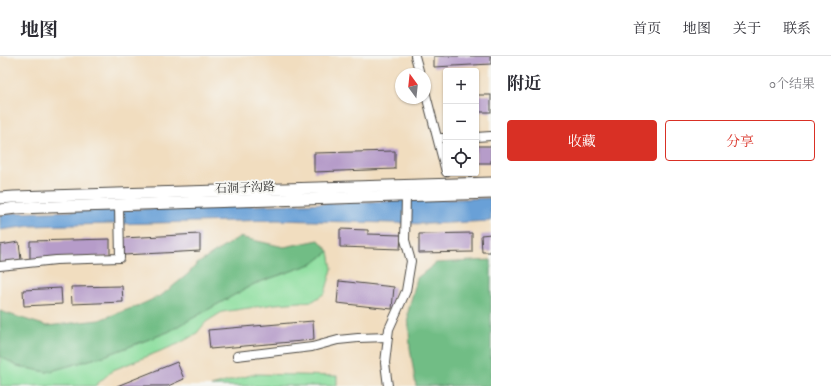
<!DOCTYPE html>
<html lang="zh">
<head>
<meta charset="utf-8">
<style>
	body { margin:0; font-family:"IM FELL DW Pica","Noto Serif SC",serif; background:#f2f2f3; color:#2b2b33 }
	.controls { position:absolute; right:12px; top:12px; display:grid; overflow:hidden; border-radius:4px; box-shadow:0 1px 3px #0004 }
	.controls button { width:36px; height:36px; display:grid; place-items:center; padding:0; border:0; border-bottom:1px solid #e1e1e2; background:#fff; color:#2b2b33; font:20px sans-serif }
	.compass { position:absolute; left:395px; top:12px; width:36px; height:36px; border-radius:50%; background:#fff; box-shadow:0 1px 3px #0004; rotate:345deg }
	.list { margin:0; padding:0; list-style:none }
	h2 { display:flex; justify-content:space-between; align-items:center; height:52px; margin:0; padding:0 16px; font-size:17px }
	h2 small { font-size:13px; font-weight:400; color:#7c7c81 }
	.actions { display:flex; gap:8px; padding:12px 16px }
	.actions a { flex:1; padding:9px 0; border:1px solid #d93025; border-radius:4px; text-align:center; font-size:14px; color:#d93025 }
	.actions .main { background:#d93025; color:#fff }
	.icon { flex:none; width:22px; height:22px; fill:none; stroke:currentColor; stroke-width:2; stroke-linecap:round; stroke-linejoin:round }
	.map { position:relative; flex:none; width:491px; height:330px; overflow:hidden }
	header { display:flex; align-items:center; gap:24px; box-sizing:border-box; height:56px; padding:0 20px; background:#fff; border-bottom:1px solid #e1e1e2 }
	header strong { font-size:19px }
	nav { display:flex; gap:22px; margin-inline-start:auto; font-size:14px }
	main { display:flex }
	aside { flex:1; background:#fff }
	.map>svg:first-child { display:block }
	.green { fill:#8cde9e; stroke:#5c8464 }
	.forest { fill:#71bd85; stroke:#4e7458 }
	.water { fill:#69a0d7; stroke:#4a6681 }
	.building { fill:#b69cc9 }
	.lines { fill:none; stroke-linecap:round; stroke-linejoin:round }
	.minor-casing { stroke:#494641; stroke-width:10 }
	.major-casing { stroke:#494641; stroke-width:13 }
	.minor { stroke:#fff; stroke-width:8 }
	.major { stroke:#fff; stroke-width:11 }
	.labels { text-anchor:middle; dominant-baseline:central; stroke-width:4; stroke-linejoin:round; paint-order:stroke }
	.street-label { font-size:12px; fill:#2b2b2b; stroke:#f6f6f2 }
</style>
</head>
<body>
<header>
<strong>地图</strong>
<nav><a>首页</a><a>地图</a><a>关于</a><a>联系</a></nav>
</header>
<main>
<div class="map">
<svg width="491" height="330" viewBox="0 0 491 330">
	<rect width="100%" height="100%" fill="#f6f6f2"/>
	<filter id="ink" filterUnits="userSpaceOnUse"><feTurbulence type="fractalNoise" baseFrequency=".025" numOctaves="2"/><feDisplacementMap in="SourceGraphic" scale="8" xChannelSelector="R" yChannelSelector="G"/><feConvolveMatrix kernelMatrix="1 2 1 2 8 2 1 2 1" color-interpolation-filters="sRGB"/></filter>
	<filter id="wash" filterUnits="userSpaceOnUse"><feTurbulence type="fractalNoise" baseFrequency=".012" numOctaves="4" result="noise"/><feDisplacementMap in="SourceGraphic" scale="16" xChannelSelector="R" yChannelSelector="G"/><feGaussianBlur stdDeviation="0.9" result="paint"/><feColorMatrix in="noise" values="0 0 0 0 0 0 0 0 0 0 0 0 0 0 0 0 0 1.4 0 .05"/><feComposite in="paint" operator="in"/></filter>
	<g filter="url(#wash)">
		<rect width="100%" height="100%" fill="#f1ddbf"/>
		<g class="green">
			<polygon points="329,195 332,213 325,237 313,245 275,248 222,256 206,266 196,278 178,288 113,314 95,330 0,330 0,300 17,310 47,316 107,299 168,276 254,228 314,207"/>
			<polygon points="255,318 337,320 337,330 211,330"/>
		</g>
		<g class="forest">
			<polygon points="239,181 284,191 319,184 329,195 314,207 254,228 168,276 107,299 47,316 17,310 0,300 0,255 18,261 47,270 99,264 140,249 162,239 188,218 197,208"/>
			<polygon points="491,204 491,330 416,330 410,292 408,256 417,222 436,207"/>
		</g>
		<polygon class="water" points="491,142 491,165 427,168 277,164 30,170 0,174 0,159 14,157"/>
		<g id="blocks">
			<g class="building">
				<polygon points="434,0 491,0 491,8 434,11"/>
				<rect x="476" y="39" width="15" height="17"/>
				<rect x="476" y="90" width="15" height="17"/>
				<polygon points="395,95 395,113 314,116 314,97"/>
				<polygon points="340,173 368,174 368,178 401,179 400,193 340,191"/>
				<polygon points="472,177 472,196 419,197 419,178"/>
				<polygon points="200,178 200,195 124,199 123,182"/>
				<polygon points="491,178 491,196 482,196 481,179"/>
				<polygon points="110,183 110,201 30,203 30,185"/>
				<polygon points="19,186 21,204 0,207 0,189"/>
				<polygon points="339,225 394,231 392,253 337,247"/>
				<polygon points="122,230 123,246 72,248 71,231"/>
				<polygon points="61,232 62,248 24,250 23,234"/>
				<polygon points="313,265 314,284 210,293 208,274"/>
				<polygon points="177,306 184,323 168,330 117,330"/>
			</g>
		</g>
	</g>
	<g filter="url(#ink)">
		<use href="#blocks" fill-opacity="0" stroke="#494641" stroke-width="1"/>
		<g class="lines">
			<g class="minor-casing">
				<g id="minor">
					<polyline points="415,0 420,18"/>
					<polyline points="425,35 446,116"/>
					<polyline points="476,81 491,80"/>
					<polyline points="438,82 446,82"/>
					<polyline points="0,210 56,204 120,202 119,149"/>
					<polyline points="237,300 312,291 338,284 358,282 388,281"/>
					<polyline points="388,330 385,307 388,281 389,273 406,235 411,205 405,184 406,140"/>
				</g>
			</g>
			<g class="major-casing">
				<g id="major">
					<polyline points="0,142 14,141 491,127"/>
					<polyline points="0,154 16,152 491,137"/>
				</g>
			</g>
			<use href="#minor" class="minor"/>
			<use href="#major" class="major"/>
		</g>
	</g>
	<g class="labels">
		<g class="street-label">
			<text transform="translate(245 132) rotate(-2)">石洞子沟路</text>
		</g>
	</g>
</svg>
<div class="controls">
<button>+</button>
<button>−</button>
<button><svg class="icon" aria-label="locate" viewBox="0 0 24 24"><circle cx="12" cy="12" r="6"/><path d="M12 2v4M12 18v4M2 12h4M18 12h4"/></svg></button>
</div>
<svg class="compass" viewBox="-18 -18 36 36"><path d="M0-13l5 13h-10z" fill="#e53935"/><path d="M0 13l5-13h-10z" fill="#7c7c81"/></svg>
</div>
<aside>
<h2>附近<small>0个结果</small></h2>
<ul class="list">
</ul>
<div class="actions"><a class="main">收藏</a><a>分享</a></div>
</aside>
</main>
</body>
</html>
